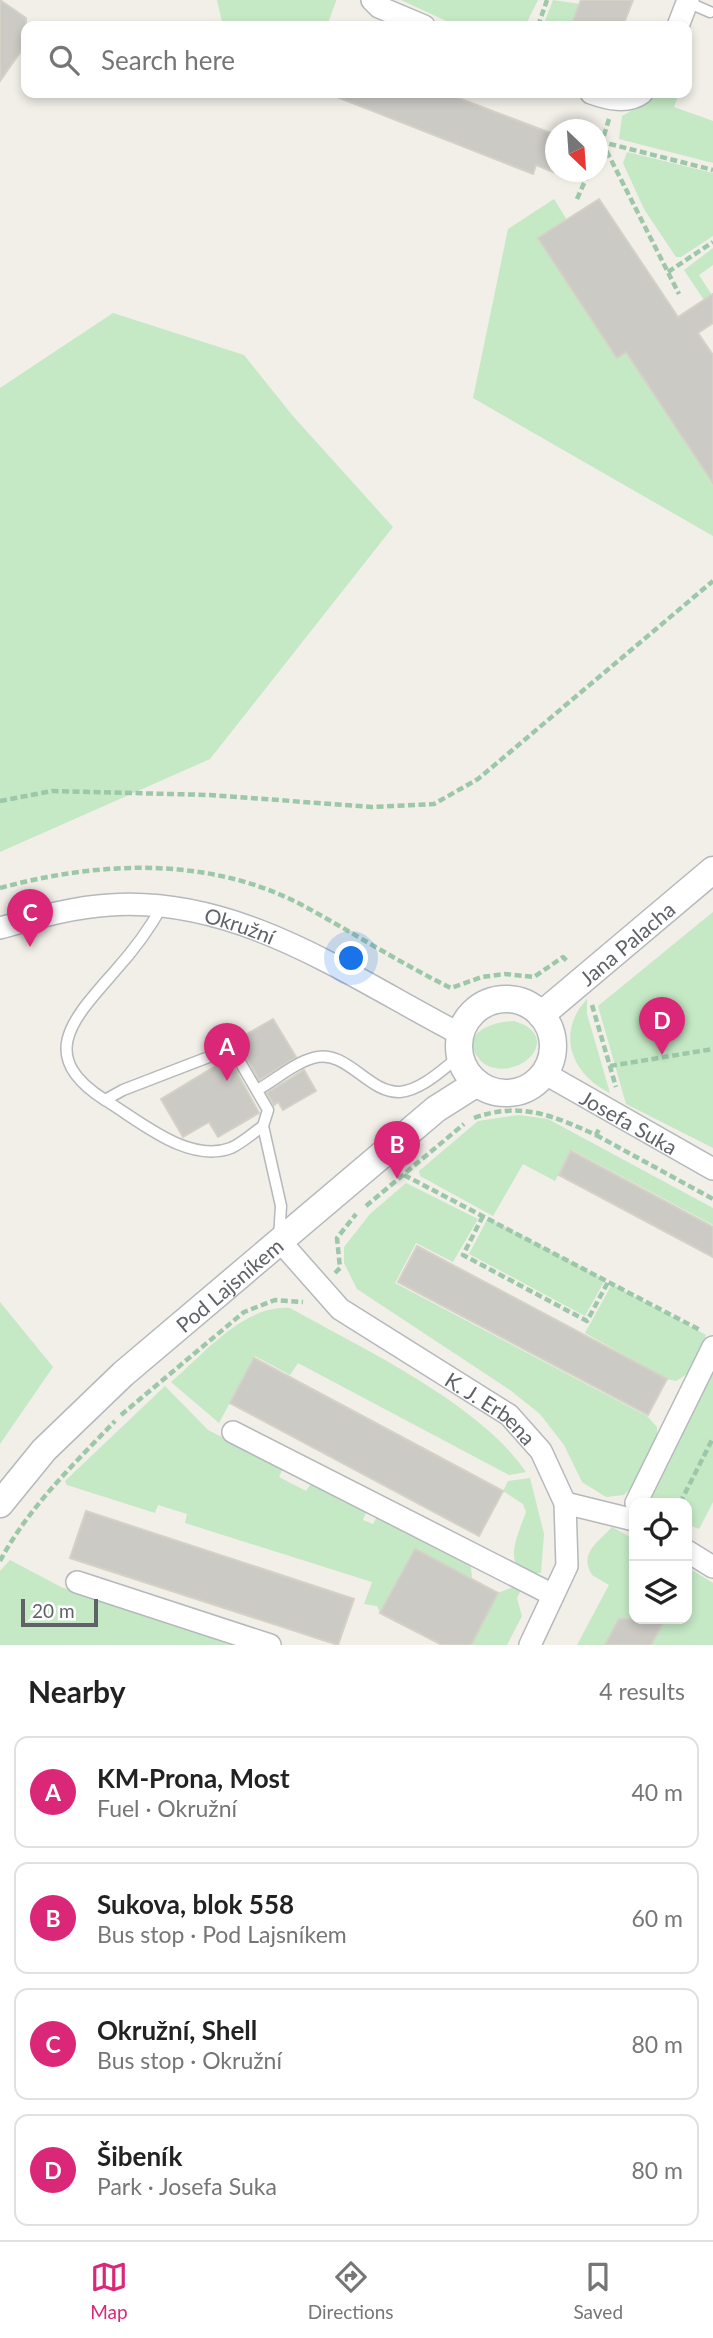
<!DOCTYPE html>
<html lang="en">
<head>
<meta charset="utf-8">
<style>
	body { margin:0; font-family:Lato,sans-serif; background:#f2f2f2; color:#222 }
	.controls { position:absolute; right:21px; bottom:21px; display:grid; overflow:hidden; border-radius:14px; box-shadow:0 4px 10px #0003 }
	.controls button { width:63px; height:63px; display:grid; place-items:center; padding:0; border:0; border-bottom:2px solid #e0e0e0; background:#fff; color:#222; font:35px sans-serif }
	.compass { position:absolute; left:545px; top:119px; width:63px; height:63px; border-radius:50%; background:#fff; box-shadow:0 4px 10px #0003; rotate:155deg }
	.scale { position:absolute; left:21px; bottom:18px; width:77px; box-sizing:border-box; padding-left:7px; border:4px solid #5f6368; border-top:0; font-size:19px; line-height:24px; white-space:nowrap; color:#5f6368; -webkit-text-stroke:5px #fff; paint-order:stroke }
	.you { position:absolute; left:352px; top:959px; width:24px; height:24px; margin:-18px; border:5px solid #fff; border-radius:50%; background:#1a73e8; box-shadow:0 0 0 10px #1a73e833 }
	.badge { display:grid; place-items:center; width:46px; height:46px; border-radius:50%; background:#db2777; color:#fff; font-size:23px; font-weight:700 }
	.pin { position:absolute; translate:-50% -58px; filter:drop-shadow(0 2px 4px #0008) }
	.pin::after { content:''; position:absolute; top:37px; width:24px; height:21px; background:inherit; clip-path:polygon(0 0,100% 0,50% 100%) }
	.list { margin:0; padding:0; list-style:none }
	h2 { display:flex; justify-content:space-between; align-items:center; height:91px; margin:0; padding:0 28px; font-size:30px }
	h2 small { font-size:23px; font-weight:400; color:#767676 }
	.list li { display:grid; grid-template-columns:46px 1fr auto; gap:21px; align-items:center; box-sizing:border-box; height:112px; margin:0 14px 14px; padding:0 14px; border:2px solid #e0e0e0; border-radius:14px }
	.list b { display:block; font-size:26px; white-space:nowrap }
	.list p { margin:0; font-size:23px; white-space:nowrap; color:#767676 }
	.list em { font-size:23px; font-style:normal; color:#767676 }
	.icon { flex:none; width:38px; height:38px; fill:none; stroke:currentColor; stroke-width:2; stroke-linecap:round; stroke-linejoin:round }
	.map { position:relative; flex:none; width:713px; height:1645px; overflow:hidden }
	.search { position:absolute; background:#fff; box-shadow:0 4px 10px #0003; left:21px; right:21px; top:21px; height:77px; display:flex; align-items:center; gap:18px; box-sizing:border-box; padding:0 24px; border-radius:14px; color:#767676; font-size:26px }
	.sheet { height:595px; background:#fff }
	nav { display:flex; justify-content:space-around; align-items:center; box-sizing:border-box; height:98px; border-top:2px solid #e0e0e0; background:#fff; font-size:19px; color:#767676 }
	nav a { display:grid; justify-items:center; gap:4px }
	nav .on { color:#db2777 }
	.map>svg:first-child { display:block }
	.green { fill:#c5e8c5 }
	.building { fill:#cccac5; stroke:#d6d1c6; stroke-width:2 }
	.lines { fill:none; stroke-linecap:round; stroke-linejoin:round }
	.service-casing { stroke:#b5b8bc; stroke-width:13 }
	.minor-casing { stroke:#b5b8bc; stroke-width:24 }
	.tertiary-casing { stroke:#b5b8bc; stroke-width:29 }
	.path { stroke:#9cc7a9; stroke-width:4.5; stroke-dasharray:7 3.5; stroke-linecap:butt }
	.service { stroke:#fff; stroke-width:10 }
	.minor { stroke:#fff; stroke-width:21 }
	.tertiary { stroke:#fff; stroke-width:26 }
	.labels { text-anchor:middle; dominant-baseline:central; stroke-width:5; stroke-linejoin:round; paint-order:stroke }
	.street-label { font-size:21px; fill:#5f6368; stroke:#fff }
</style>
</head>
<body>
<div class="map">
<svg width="713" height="1645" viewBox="0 0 713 1645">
	<rect width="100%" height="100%" fill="#f1efe8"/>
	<g class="green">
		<polygon points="217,0 336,0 336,1 327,26 223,26"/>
		<polygon points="401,0 538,0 525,26 457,26"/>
		<polygon points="553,0 580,4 571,26 543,26"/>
		<polygon points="662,93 679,93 674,107 713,121 713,163 619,139 622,116"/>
		<polygon points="627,152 713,173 713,236 681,257 676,257 644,209 623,163"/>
		<polygon points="554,199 567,220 618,357 626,352 713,483 713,536 473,398 508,229"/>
		<polygon points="713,248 713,265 699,275 712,295 704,300 684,270"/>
		<polygon points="113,313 244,355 292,415 393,527 210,759 0,852 0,388"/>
		<polygon points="713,912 713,1148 626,1104 598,1006"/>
		<path d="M587 999V1014L610 1093C572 1075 555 1033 587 999Z"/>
		<path d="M514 1021C564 1035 522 1082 486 1065 481 1062 478 1058 475 1053 464 1029 497 1022 514 1021Z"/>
		<polygon points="518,1115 548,1119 713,1208 713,1225 572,1150 555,1181 523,1164 493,1216 420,1176 419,1171 478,1121"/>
		<polygon points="406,1183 478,1219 453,1262 416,1243 395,1283 647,1416 657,1427 657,1434 633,1486 624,1495 606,1497 582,1482 564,1445 540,1414 510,1390 357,1289 344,1263 344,1247 370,1214"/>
		<polygon points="488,1218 605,1280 585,1316 469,1254"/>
		<polygon points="612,1284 706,1335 690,1372 676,1381 667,1379 585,1333"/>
		<polygon points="0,1302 53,1367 0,1444"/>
		<path d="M290 1308C363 1349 479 1403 526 1472L509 1475 298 1363 290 1375 255 1356 219 1423 171 1382C204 1354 243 1305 290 1308Z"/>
		<polygon points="713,1365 713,1502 699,1529 687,1524 687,1503 646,1501"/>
		<polygon points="165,1386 208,1430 283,1468 279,1477 306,1491 312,1482 367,1510 363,1520 373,1524 378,1515 465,1559 471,1567 472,1578 415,1549 380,1613 377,1606 364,1604 372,1582 185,1523 187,1514 158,1505 155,1513 67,1485 65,1481"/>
		<path d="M530 1478 544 1534 541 1573C497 1575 518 1535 526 1512L523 1504 503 1491 508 1481Z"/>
		<path d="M612 1527 634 1539V1619H687V1567L713 1583V1645H577L609 1585 592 1575C578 1552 600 1541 612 1527Z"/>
		<polygon points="10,1560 61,1587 243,1645 0,1645 0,1571"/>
		<polygon points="516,1586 521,1590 517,1598 522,1616 507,1645 471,1645 498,1593"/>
	</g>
	<g class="building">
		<polygon points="0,0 26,18 26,44 0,81"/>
		<polygon points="581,0 633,0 623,26 571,26"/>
		<polygon points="327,93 445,93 556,135 556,173 536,165 533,174"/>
		<polygon points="599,199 678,317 713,294 713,323 698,333 713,355 713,483 626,352 617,358 538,238"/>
		<polygon points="273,1019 296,1057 259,1080 242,1049 245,1046 240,1038"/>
		<polygon points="229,1058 259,1113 218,1137 209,1122 183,1137 161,1099"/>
		<polygon points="304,1070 316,1091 283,1110 278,1102 274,1105 267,1093"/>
		<polygon points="571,1151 713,1227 713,1257 559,1175"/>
		<polygon points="417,1246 667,1379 648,1415 398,1282"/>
		<polygon points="254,1358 503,1491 479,1536 230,1403"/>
		<polygon points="86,1511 354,1599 338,1645 70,1558"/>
		<polygon points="415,1549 498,1593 471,1645 442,1645 380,1613"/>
		<polygon points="619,1619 665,1619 651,1645 605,1645"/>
	</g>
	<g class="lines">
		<g class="service-casing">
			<g id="service">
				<polyline points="687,2 710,12"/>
				<path d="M162 906C149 930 133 951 115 971 74 1018 35 1056 105 1100L123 1090 232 1048 268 1110 263 1126 281 1206 279 1238"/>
				<path d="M257 1090C274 1081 294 1063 313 1058 347 1048 367 1093 400 1092 422 1090 443 1069 460 1056"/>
				<path d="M105 1100C140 1121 188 1164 231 1148 242 1143 253 1133 263 1126"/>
			</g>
		</g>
		<g class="minor-casing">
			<g id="minor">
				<polyline points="372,0 379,7 424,26"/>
				<polyline points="678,26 688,0"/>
				<path d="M591 93C608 99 627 104 642 93"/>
				<path id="s1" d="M0 928C36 918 73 907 110 905 240 896 350 977 460 1034"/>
				<path id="s2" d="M544 1073 713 1169"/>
				<path id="s3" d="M279 1240 340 1309 509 1415 541 1451 565 1503 567 1566 530 1645"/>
				<polyline points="233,1432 553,1595"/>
				<polyline points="565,1503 634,1520"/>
				<polyline points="636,1503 713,1347"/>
				<polyline points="687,1551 713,1567"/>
				<polyline points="77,1582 270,1645"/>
			</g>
		</g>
		<g class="tertiary-casing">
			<g id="tertiary">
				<circle cx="506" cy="1046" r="47"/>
				<path id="s4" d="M541 1015 713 870"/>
				<path id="s5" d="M0 1504 44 1450 123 1374 436 1109 477 1083"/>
			</g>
		</g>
		<g class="path">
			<polyline points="538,26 547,0"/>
			<polyline points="609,119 602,142 713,170"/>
			<polyline points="598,152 602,142 679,294"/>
			<polyline points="577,199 589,172"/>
			<polyline points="668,272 713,242"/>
			<polyline points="0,801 52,791 210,795 372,807 434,804 478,779 713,581"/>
			<path d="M0 888C99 861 209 856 302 905 352 932 400 963 451 988L482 977 505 974 534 977 563 957 568 962"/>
			<polyline points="592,1005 616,1087"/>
			<polyline points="610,1066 713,1049"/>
			<path d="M474 1118C521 1101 554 1116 596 1135L599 1129"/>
			<polyline points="596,1135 713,1199"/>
			<polyline points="404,1175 700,1330"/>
			<polyline points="366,1206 464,1124"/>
			<polyline points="483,1216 463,1255 587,1321 608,1282"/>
			<polyline points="335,1273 340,1268 337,1238 356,1214"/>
			<polyline points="121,1415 244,1312 275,1300 303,1302"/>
			<polyline points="680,1503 713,1438"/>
			<path d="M0 1561C28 1508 74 1464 115 1421"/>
		</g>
		<use href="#service" class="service"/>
		<use href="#minor" class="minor"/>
		<use href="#tertiary" class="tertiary"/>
	</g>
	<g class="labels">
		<g class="street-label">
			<text stroke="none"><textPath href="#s1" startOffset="245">Okružní</textPath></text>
			<text stroke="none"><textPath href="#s4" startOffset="112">Jana Palacha</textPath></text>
			<text stroke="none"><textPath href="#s2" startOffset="98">Josefa Suka</textPath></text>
			<text stroke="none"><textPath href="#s5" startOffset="318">Pod Lajsníkem</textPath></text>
			<text stroke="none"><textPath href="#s3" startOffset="273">K. J. Erbena</textPath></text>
		</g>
	</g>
</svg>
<div class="controls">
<button><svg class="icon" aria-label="locate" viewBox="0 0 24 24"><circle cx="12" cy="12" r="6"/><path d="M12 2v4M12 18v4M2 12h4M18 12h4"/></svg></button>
<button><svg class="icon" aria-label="layers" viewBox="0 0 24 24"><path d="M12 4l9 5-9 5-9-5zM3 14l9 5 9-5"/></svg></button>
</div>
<svg class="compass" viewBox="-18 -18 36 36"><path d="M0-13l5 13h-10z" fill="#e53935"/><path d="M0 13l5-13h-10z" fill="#767676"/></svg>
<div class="scale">20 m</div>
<div class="you"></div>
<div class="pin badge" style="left:227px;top:1081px">A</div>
<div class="pin badge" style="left:397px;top:1179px">B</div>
<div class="pin badge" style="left:30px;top:947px">C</div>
<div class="pin badge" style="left:662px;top:1055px">D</div>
<div class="search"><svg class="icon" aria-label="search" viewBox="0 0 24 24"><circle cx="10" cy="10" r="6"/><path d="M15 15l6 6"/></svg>Search here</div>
</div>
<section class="sheet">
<h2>Nearby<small>4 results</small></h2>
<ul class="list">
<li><span class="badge">A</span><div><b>KM-Prona, Most</b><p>Fuel · Okružní</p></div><em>40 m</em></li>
<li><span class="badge">B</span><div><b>Sukova, blok 558</b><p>Bus stop · Pod Lajsníkem</p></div><em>60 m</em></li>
<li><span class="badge">C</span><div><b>Okružní, Shell</b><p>Bus stop · Okružní</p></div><em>80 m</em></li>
<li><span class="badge">D</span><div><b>Šibeník</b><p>Park · Josefa Suka</p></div><em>80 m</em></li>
</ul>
</section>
<nav>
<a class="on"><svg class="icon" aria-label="map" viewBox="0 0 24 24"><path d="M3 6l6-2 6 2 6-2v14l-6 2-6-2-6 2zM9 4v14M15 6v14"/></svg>Map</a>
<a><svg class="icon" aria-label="directions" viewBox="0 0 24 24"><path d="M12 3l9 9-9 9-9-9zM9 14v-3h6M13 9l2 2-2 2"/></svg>Directions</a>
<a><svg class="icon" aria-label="saved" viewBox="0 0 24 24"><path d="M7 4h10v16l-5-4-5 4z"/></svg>Saved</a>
</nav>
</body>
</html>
